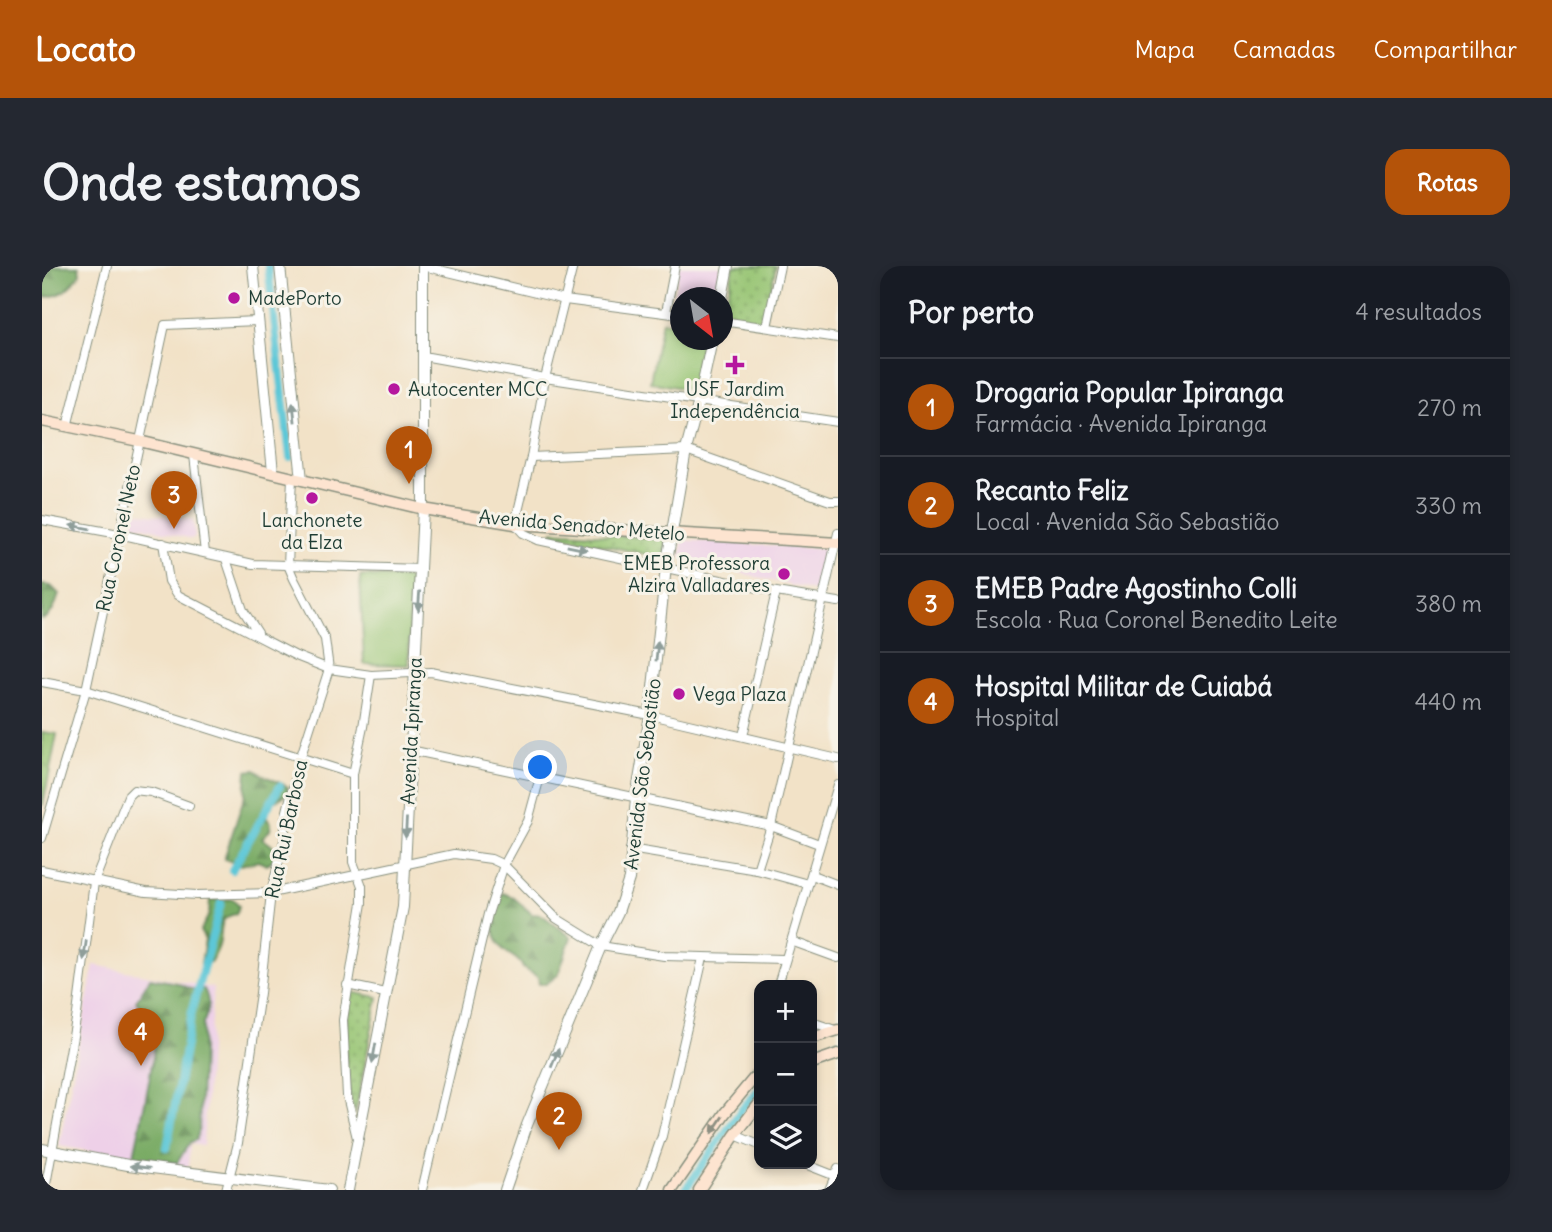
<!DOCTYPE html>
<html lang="pt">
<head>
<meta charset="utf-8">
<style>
	body { margin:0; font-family:Delius,sans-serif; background:#242831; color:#f1f3f6 }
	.controls { position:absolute; right:21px; bottom:21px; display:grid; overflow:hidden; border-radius:14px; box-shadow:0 4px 10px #0003 }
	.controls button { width:63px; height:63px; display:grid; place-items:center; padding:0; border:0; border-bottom:2px solid #363941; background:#171b24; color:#f1f3f6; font:35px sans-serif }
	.compass { position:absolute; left:628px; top:21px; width:63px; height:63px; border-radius:50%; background:#171b24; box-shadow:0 4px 10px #0003; rotate:149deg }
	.you { position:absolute; left:499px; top:502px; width:24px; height:24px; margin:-18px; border:5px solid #fff; border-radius:50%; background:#1a73e8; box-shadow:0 0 0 10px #1a73e833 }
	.badge { display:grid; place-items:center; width:46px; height:46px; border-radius:50%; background:#b45309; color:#fff; font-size:23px; font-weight:700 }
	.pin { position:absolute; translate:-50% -58px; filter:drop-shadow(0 2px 4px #0008) }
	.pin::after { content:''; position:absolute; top:37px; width:24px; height:21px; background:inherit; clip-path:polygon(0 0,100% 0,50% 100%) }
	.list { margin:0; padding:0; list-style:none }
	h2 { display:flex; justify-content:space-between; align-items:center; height:91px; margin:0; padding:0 28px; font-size:30px }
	h2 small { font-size:23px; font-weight:400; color:#9ea1a6 }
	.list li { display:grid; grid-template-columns:46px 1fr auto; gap:21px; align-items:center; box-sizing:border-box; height:98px; padding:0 28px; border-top:2px solid #363941 }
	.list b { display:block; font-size:26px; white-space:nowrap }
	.list p { margin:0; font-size:23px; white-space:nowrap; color:#9ea1a6 }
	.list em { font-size:23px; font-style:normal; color:#9ea1a6 }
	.icon { flex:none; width:38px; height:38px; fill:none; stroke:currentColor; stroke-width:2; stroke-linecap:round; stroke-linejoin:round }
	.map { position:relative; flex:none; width:796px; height:924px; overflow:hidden; border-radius:21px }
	header { display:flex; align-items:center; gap:42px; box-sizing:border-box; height:98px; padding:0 35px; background:#b45309; color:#fff }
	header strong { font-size:33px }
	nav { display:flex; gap:38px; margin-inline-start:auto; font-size:24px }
	.intro { display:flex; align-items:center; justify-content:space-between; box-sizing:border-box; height:168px; padding:0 42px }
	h1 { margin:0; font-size:49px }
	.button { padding:18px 32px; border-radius:21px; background:#b45309; color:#fff; font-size:24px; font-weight:700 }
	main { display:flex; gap:42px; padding:0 42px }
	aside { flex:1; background:#171b24; border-radius:21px; box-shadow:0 4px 10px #0003 }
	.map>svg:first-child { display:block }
	.built { fill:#eed0e8 }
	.grass { fill:url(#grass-tufts); stroke:#5a8053; stroke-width:2 }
	.forest { fill:url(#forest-firs); stroke:#4c744c; stroke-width:2 }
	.park { fill:url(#park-dots); stroke:#5a8053; stroke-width:2 }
	.garden { fill:#96c472; stroke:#5a8053; stroke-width:2 }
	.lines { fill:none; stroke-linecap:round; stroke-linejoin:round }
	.canal { stroke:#5dc7d7; stroke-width:8 }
	.minor-casing { stroke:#88907e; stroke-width:10 }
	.tertiary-casing { stroke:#88907e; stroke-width:12 }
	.secondary-casing { stroke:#88907e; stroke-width:13 }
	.minor { stroke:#fff; stroke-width:8 }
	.tertiary { stroke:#fff; stroke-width:10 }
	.secondary { stroke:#fde4d0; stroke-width:10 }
	.oneway { fill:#8f9e9a }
	.oneway2 { fill:#8e9082 }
	.poi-dot { fill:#b5179e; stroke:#f7f3e8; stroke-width:2.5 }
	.labels { text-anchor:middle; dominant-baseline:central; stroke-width:6; stroke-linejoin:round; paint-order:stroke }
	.poi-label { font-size:19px; fill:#1f3d34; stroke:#f7f3e8; text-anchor:start }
	.street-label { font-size:19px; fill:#1f3d34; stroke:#f7f3e8 }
</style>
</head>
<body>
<header>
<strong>Locato</strong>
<nav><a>Mapa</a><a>Camadas</a><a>Compartilhar</a></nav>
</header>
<div class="intro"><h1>Onde estamos</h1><a class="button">Rotas</a></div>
<main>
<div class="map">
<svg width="796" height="924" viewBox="0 0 796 924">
	<defs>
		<pattern id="grass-tufts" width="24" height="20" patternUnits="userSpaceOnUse" patternTransform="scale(1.75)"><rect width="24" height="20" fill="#96c472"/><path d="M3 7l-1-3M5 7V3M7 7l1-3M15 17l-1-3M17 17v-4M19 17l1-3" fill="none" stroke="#7aa05e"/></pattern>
		<pattern id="forest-firs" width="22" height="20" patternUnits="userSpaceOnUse" patternTransform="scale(1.75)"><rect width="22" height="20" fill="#78aa64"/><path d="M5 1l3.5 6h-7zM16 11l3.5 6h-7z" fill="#628c53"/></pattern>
		<pattern id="park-dots" width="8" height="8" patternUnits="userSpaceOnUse" patternTransform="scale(1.75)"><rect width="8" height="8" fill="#96c472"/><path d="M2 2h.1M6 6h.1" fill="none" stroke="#7aa05e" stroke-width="1.8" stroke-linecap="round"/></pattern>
	</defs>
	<rect width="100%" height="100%" fill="#f7f3e8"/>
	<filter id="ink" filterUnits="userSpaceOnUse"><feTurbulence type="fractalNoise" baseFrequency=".0143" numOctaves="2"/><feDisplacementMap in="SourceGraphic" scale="14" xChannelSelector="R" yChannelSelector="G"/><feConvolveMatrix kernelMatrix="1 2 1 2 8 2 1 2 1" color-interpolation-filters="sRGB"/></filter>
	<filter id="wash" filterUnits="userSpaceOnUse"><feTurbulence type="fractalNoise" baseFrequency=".00686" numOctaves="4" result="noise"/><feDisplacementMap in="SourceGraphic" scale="28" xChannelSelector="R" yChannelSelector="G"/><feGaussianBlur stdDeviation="1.57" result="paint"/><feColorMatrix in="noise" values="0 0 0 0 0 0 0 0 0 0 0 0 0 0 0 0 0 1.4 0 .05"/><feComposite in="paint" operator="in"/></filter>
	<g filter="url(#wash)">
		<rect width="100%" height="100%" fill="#f2e2c7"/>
		<g class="built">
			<polygon points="637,0 680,0 673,31 638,32 638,42 631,41 630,38"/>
			<polygon points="85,245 151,254 153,270 150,273 86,257 83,254"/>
			<polygon points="640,274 781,283 785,288 777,324 771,325 639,292"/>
			<polygon points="52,699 171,722 161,880 148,878 146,902 17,880"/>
		</g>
		<polygon class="grass" points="0,466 15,468 1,539 0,539"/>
		<g class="forest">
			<path d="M0 0H37L38 8C27 23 19 31 0 31Z"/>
			<path d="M0 319 9 320 17 328C14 338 10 350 0 354Z"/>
			<path d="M213 504C223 512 235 514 246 521L245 528 232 536 224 550 229 557 228 564 220 572 232 581 234 591 225 599 216 595 199 599 182 593 203 529 205 505Z"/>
			<path d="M461 627 471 631 490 648 500 649 529 671 516 709 504 718H497L496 711 481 702C478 692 467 690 460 682 447 666 451 642 461 627Z"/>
			<path d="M191 633 197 640 194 648C177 651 180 660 178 675 177 682 172 691 168 697H159L163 674 158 665 167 649 168 634Z"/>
			<path d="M108 712 135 717 148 723H162C169 736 166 746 161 758L157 865 154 874 148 876 135 897 92 890C96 867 119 773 111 756 107 749 98 742 94 735Z"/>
		</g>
		<g class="park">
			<polygon points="692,0 734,0 722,54 720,56 681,49"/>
			<polygon points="511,265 621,273 625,276 622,291 617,291 510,268"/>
			<path d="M308 726 336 731 313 848C300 810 303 765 308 726Z"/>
		</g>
		<g class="garden">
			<polygon points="620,55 638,58 638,74 660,74 650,124 608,116"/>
			<polygon points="318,310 368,312 367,399 322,398"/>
		</g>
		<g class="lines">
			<g class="canal">
				<polyline points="226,0 248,191"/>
				<polyline points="190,604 238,520"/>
				<polyline points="770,785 796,777"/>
				<polyline points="125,882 151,740 179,637"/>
				<polyline points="643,924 699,844 717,823"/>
			</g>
		</g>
	</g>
	<g filter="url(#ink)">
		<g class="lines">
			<g class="minor-casing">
				<g id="minor">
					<polyline points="381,0 523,34 638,49"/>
					<polyline points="531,0 503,112 489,191 473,258 481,267 496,274 734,326 796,336"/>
					<polyline points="624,46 633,0"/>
					<polyline points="680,55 796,72"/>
					<polyline points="725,61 738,0"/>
					<polyline points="381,90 503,112 796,156"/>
					<polyline points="25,161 65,0"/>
					<polyline points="152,189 163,287"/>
					<polyline points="489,191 644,184 788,235 796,235"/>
					<polyline points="0,254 77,268 211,298 379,303"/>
					<polyline points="121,277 127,315 136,329 254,390 287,403 329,409 389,406 608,449 796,493"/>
					<polyline points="184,293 201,344 216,367"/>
					<polyline points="0,416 44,424 311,508"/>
					<polyline points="701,470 734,326"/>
					<polyline points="368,484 729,560 777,578"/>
					<polyline points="0,572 44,424 123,59 215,55"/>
					<polyline points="588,583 715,604 766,618"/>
					<polyline points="0,604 104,626 155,629 229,627 412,588 449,593 462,599 514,652 559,680 622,690 742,693"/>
					<polyline points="715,604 729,560 796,267"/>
					<polyline points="770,609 796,619"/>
					<polyline points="749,675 796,692"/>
					<polyline points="305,719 343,727"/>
					<polyline points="736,719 796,519"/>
					<polyline points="770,756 793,764"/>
					<polyline points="693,869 717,879"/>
					<polyline points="315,872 305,830 301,754 320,637 320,620 311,596 311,508 321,461 329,409"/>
					<polyline points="763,898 796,911"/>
					<polyline points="3,924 35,748 52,616 86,530 92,524 109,526 147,540"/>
					<polyline points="184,924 196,877 218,727 229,627 243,571 243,553 259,490 287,403 283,373 252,313 246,299 250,212"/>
					<polyline points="380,924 446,648 462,599 486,555 498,511"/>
					<polyline points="601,924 620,870 661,692"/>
					<polyline points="787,924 796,903"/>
				</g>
			</g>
			<g class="tertiary-casing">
				<g id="tertiary">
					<polyline points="211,0 231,206"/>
					<polyline points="238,0 260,214"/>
					<polyline points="680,32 686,0"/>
					<polyline points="0,883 86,899 287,924"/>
					<polyline points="306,924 361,641 381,243 381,0"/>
					<polyline points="463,924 485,859 559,680 576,646 587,613 594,532 608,449 624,301 644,184 657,135 670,74"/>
				</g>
			</g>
			<g class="secondary-casing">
				<g id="secondary">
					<polyline points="0,155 97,175 381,243 473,258 796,277"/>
					<polyline points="770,772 796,764"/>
					<polyline points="770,797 796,788"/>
					<polyline points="630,924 683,847 717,806"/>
					<polyline points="657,924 693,869 717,838"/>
				</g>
			</g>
			<use href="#minor" class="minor"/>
			<use href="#tertiary" class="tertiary"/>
			<use href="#secondary" class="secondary"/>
		</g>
		<defs><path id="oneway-solid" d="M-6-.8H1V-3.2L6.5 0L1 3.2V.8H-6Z" transform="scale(1.75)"/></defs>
		<g class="oneway">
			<use href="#oneway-solid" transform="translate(252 146) rotate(-96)"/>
			<use href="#oneway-solid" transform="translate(38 261) rotate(-170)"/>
			<use href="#oneway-solid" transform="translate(535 282) rotate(12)"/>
			<use href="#oneway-solid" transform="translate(377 335) rotate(94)"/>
			<use href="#oneway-solid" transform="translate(615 385) rotate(-84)"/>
			<use href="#oneway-solid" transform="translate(364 562) rotate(93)"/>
			<use href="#oneway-solid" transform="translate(43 684) rotate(98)"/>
			<use href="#oneway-solid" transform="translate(332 787) rotate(100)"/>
			<use href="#oneway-solid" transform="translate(513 792) rotate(-68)"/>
			<use href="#oneway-solid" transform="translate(98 901) rotate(-172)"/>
		</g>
		<use class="oneway2" href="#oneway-solid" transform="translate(675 859) rotate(124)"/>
	</g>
	<g class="poi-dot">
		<circle cx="192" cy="32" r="7"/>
		<path d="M689.5 88.5h7v7h7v7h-7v7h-7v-7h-7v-7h7z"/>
		<circle cx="352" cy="123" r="7"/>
		<circle cx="270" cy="232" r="7"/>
		<circle cx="742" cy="308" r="7"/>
		<circle cx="637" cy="428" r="7"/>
	</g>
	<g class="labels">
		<g class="poi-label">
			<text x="206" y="32">MadePorto</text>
			<text x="366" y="123">Autocenter MCC</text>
			<text x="693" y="123" text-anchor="middle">USF Jardim<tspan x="693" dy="22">Independência</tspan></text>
			<text x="270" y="254" text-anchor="middle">Lanchonete<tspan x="270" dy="22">da Elza</tspan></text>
			<text x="728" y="297" text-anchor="end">EMEB Professora<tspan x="728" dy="22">Alzira Valladares</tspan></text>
			<text x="651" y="428">Vega Plaza</text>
		</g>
		<g class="street-label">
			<text transform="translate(540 259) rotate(5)">Avenida Senador Metelo</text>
			<text transform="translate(76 272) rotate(-78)">Rua Coronel Neto</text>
			<text transform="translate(369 465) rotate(-87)">Avenida Ipiranga</text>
			<text transform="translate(600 508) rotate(-83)">Avenida São Sebastião</text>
			<text transform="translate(244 563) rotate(-78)">Rua Rui Barbosa</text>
		</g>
	</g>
</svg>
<div class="controls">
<button>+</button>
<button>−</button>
<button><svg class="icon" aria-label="layers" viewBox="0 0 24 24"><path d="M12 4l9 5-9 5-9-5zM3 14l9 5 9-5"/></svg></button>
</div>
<svg class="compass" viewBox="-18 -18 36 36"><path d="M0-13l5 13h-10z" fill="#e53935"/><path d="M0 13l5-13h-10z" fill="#9ea1a6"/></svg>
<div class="you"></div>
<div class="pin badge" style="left:367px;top:218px">1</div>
<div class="pin badge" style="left:517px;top:884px">2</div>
<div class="pin badge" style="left:132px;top:263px">3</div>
<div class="pin badge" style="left:99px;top:800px">4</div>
</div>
<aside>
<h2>Por perto<small>4 resultados</small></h2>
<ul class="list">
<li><span class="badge">1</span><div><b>Drogaria Popular Ipiranga</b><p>Farmácia · Avenida Ipiranga</p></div><em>270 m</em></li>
<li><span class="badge">2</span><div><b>Recanto Feliz</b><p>Local · Avenida São Sebastião</p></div><em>330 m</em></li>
<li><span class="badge">3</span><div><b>EMEB Padre Agostinho Colli</b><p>Escola · Rua Coronel Benedito Leite</p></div><em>380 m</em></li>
<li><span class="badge">4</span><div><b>Hospital Militar de Cuiabá</b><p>Hospital</p></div><em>440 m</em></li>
</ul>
</aside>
</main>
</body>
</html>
